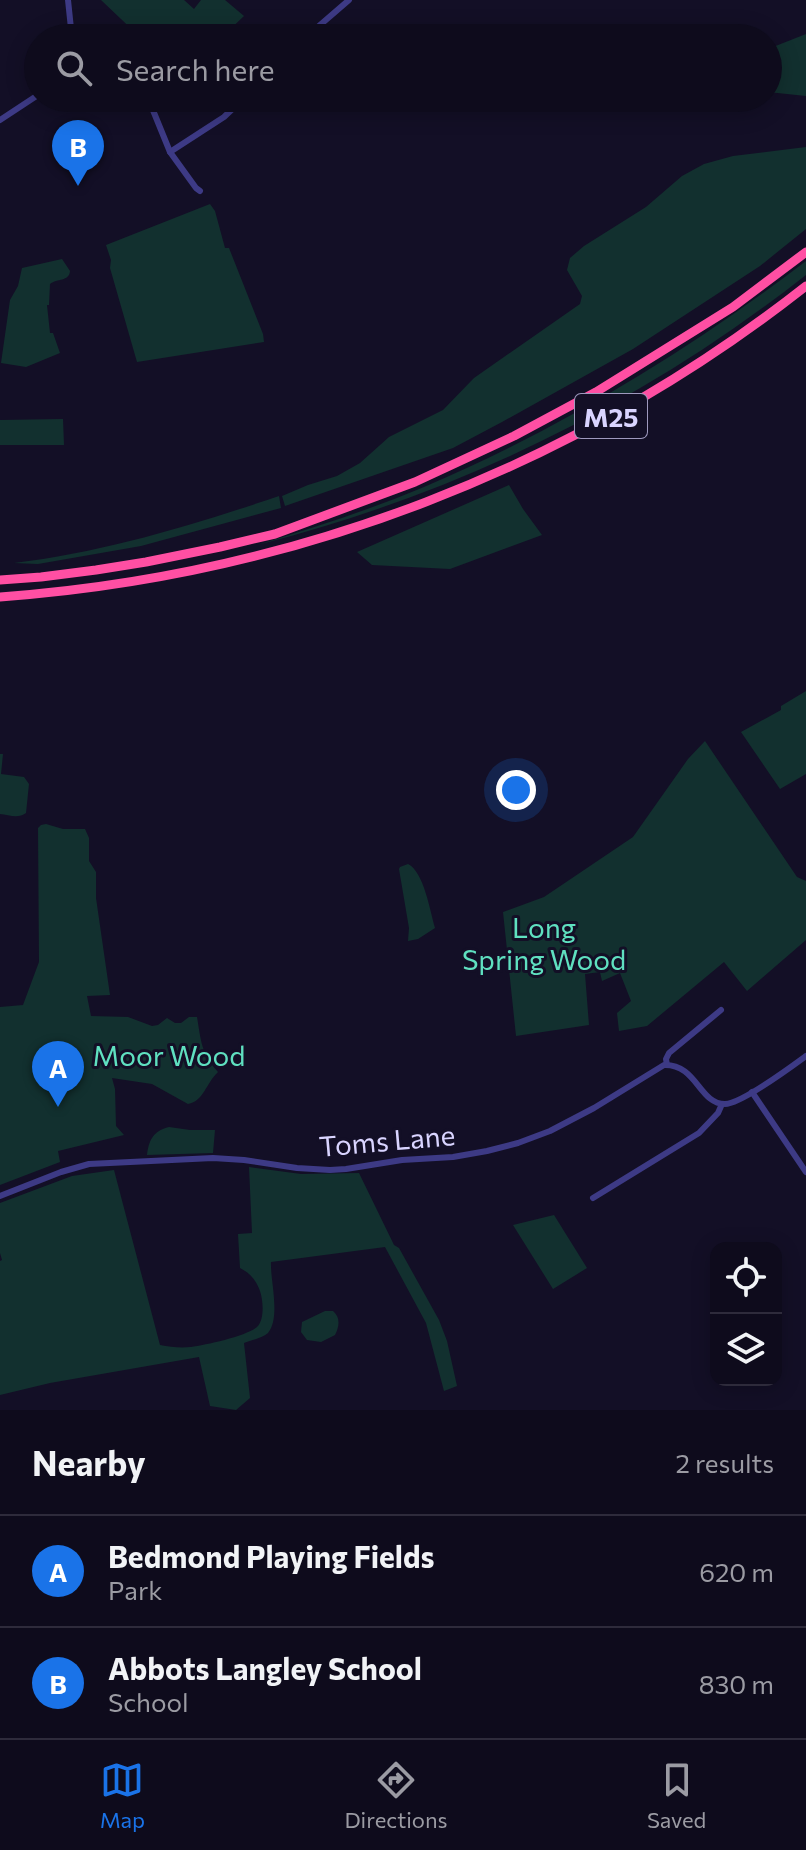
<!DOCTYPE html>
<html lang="en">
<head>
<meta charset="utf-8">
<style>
	body { margin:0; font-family:Commissioner,sans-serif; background:#1c1929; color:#f1f3f6 }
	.controls { position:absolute; right:24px; bottom:24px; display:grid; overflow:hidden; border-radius:16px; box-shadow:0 4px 20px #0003 }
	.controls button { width:72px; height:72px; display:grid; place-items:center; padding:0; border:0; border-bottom:2px solid #2e2b3b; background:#0e0b1c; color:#f1f3f6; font:40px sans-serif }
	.you { position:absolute; left:516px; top:790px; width:28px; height:28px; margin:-20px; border:6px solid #fff; border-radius:50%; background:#1a73e8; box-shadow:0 0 0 12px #1a73e833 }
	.badge { display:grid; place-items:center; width:52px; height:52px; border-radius:50%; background:#1a73e8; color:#fff; font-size:26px; font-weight:700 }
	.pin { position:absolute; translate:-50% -66px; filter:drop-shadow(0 2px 4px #0008) }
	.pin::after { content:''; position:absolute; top:42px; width:28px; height:24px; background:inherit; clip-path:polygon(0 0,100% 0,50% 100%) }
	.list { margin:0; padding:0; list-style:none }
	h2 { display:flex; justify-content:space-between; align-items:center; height:104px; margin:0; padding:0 32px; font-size:34px }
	h2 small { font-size:26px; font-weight:400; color:#9b9ba3 }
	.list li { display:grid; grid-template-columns:52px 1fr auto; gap:24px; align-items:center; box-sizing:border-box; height:112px; padding:0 32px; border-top:2px solid #2e2b3b }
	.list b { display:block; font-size:30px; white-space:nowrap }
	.list p { margin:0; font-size:26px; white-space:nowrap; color:#9b9ba3 }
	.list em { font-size:26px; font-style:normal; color:#9b9ba3 }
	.icon { flex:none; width:44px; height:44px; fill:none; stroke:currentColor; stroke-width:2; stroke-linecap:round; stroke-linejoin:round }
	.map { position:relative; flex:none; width:806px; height:1410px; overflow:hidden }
	.search { position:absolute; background:#0e0b1c; box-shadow:0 4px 20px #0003; left:24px; right:24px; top:24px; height:88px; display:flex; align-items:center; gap:20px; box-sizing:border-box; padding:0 28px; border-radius:44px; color:#9b9ba3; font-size:30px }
	.sheet { height:328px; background:#0e0b1c }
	nav { display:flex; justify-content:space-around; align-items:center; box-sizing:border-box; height:112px; border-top:2px solid #2e2b3b; background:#0e0b1c; font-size:22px; color:#9b9ba3 }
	nav a { display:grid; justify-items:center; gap:4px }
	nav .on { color:#1a73e8 }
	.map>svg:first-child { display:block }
	.green { fill:#12302f }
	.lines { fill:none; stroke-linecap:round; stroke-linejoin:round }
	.minor { stroke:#3d3a85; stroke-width:6 }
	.highway { stroke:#ff4fa3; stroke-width:9 }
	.labels { text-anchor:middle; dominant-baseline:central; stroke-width:6; stroke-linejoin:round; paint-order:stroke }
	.shield { fill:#130f26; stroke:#9e99be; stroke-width:2 }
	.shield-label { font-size:26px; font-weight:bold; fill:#d9d4ff }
	.park-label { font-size:28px; fill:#5fe0c0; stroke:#130f26 }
	.street-label { font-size:28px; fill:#d9d4ff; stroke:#130f26 }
</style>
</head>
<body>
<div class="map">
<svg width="806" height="1410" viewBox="0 0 806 1410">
	<rect width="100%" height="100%" fill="#130f26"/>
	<g class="green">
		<polygon points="101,0 184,0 194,9 201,0 225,0 244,16 221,38 141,38"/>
		<polygon points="806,34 806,96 768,92 768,49"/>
		<polygon points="806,147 806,229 760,266 633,349 502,422 453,448 285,506 282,496 308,485 337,476 360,463 389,437 443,410 474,378 580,304 582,296 567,270 570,258 584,246 646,207 682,176 704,164 733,156"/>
		<polygon points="210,204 215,211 225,248 229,248 263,334 264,342 137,362 110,268 111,260 106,245"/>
		<path d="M62 259 70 271C69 282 57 278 50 284L49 305H47L50 333H53L60 353 26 367 1 363 10 300 18 286 22 268Z"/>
		<path d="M806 261V275C642 404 458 494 257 545 313 528 369 510 424 487 560 429 688 351 806 261Z"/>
		<polygon points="63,419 64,445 0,445 0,420"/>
		<polygon points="509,485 523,509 542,535 450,569 372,565 357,552"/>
		<path d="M279 496 281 508 141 546 38 564 14 563C105 552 193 525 279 496Z"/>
		<polygon points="806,691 806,774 780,789 741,732 781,710 781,706"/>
		<polygon points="705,741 797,877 806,881 806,940 747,991 724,962 647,1026 619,1031 617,1013 631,1001 620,973 602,981 600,972 585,974 589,1025 516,1036 503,912 544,897 633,837 688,759"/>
		<path d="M0 754H3L1 774 24 777 29 784 26 813C18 819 9 815 0 814Z"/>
		<path d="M46 824 63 829H85L89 838V861L96 872V898L110 995 87 996 91 1016 128 1017 152 1026 158 1025 167 1018 175 1023H181L189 1017H197C201 1041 201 1053 218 1072 206 1083 204 1101 188 1104L152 1084 112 1078 115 1089 116 1126 124 1135 58 1151 60 1162 0 1185V1007L23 1005 39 962 38 828 41 825Z"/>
		<path d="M408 864C424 872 430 911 435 928L418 939 408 941 409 928 399 869 400 867Z"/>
		<path d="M169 1127 190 1130H215L213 1153 147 1155C149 1140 153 1131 169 1127Z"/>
		<path d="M249 1167 301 1174 359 1173 394 1245 399 1248 439 1320 447 1341 457 1386 444 1391 426 1323 385 1247 271 1262C270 1280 281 1317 268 1333 263 1338 251 1340 244 1343L250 1398 236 1410 210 1406 199 1357 50 1383 0 1395V1261L2 1260 0 1253V1203L72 1176 114 1170 160 1345C170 1347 180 1348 191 1347 206 1345 247 1336 257 1327 265 1319 263 1300 260 1291 256 1280 250 1273 240 1268L238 1234 252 1233Z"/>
		<polygon points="554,1215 587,1268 553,1289 513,1225"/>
		<path d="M325 1311H333C341 1318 339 1327 335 1335L321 1342 307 1340 301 1332 302 1322Z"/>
	</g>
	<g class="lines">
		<g class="minor">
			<polyline points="68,0 72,38"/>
			<polyline points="305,38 349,0"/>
			<polyline points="148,98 170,152 196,188 200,191"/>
			<polyline points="0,120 38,95"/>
			<polyline points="170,152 224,117 244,98"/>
			<polyline points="667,1065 666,1059 669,1053 721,1010"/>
			<polyline points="752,1092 806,1172"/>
			<path d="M0 1196 61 1172 89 1164 213 1158 244 1160 297 1168 330 1170 346 1169 402 1160 453 1157 487 1151 518 1143 550 1131 594 1108 664 1065C697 1064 699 1104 725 1104 741 1104 791 1067 806 1056"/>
			<polyline points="593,1198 699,1133 718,1113 722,1104"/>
		</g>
		<g class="highway">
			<polyline points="0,580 41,577 96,570 146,562 220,547 275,534 415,482 514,436 596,392 733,307 806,252"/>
			<path d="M0 597C293 576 575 468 806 286"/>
		</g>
	</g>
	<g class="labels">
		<rect class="shield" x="575" y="394" width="72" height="44" rx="6"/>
		<g class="shield-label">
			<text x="611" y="416">M25</text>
		</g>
		<g class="park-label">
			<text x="544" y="927">Long<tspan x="544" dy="32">Spring Wood</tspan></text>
			<text x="169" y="1055">Moor Wood</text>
		</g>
		<g class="street-label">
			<text transform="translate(387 1140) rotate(-5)">Toms Lane</text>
		</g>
	</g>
</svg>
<div class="controls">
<button><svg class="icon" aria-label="locate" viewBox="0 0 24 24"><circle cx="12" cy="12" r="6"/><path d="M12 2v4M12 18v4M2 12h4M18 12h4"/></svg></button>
<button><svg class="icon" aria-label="layers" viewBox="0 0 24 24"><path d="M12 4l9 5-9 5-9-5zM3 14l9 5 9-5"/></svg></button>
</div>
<div class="you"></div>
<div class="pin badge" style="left:58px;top:1107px">A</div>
<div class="pin badge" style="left:78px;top:186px">B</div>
<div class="search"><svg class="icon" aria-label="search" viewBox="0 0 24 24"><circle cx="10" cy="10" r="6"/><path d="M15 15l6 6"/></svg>Search here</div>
</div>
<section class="sheet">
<h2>Nearby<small>2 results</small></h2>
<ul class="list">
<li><span class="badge">A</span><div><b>Bedmond Playing Fields</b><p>Park</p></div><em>620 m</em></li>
<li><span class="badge">B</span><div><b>Abbots Langley School</b><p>School</p></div><em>830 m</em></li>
</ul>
</section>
<nav>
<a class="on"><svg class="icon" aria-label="map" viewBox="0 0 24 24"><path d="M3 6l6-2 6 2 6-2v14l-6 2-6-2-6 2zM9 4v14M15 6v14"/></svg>Map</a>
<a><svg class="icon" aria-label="directions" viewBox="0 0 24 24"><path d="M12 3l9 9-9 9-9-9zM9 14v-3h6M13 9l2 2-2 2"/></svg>Directions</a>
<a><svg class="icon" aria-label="saved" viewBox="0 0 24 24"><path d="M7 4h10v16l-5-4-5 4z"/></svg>Saved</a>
</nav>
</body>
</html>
